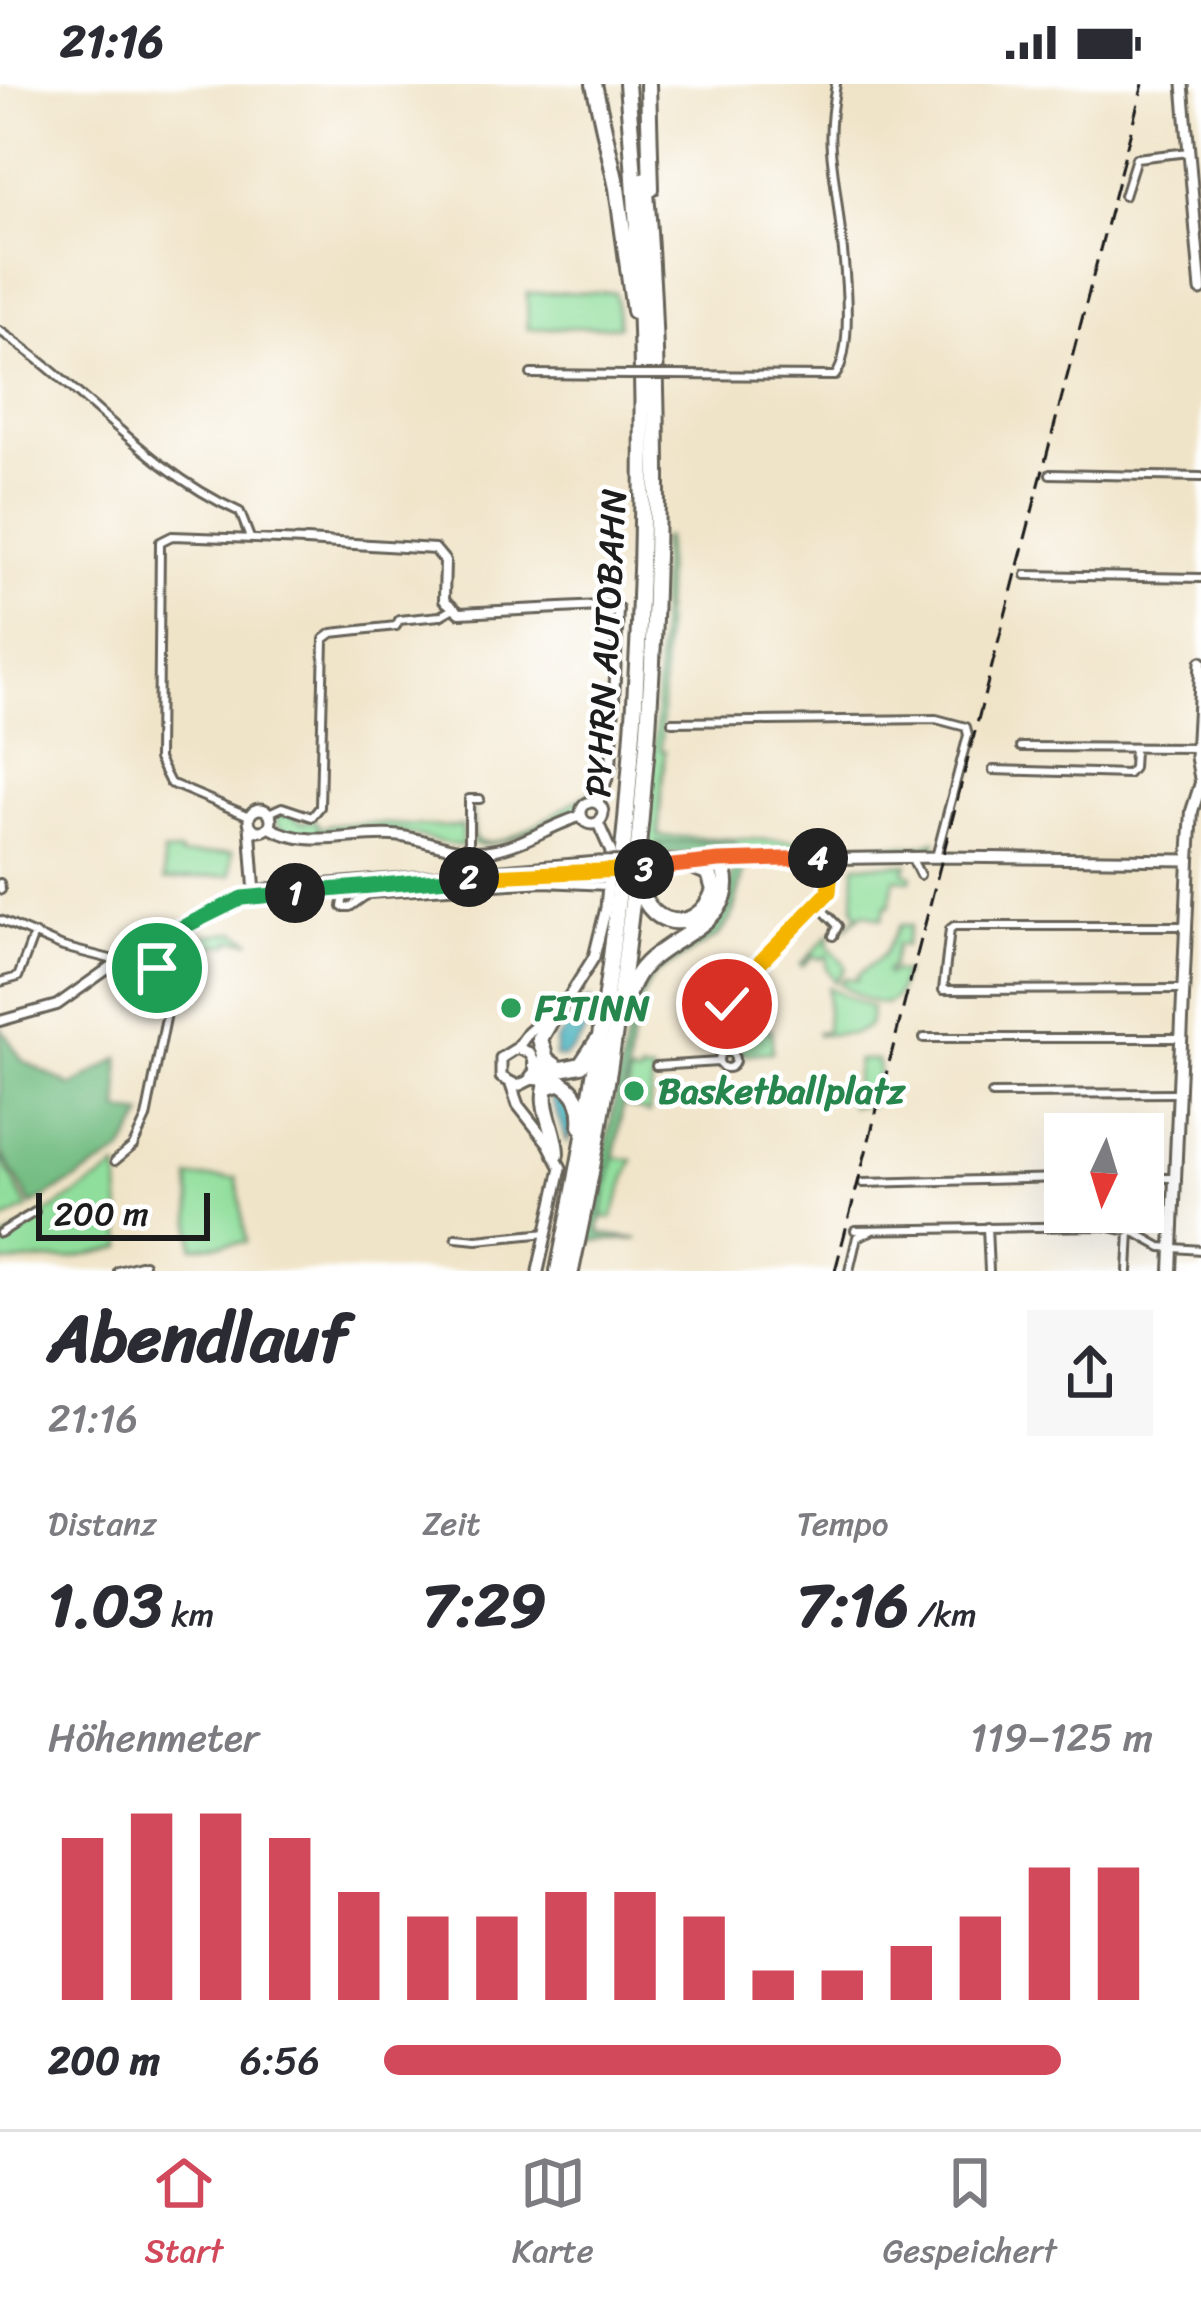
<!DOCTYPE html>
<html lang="de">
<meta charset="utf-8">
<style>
body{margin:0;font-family:Sriracha,sans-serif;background:#f7f7f7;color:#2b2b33;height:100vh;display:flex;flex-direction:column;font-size:45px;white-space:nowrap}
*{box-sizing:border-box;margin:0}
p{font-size:39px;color:#7c7c81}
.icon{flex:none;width:66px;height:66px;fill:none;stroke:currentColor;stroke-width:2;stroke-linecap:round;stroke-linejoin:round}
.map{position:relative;height:1187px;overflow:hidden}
.panel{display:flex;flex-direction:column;background:#fff;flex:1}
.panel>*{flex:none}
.needle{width:78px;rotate:184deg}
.fabs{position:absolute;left:1044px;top:1029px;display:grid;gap:24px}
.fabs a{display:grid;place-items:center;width:120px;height:120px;border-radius:0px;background:#fff;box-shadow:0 12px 48px #0002;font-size:60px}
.scale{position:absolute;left:36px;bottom:30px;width:174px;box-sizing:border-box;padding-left:12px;border:6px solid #1c1c1c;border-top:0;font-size:33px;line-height:42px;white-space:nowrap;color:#1c1c1c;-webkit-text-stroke:9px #fff;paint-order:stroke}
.pin{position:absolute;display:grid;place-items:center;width:102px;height:102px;color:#fff;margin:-51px;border:6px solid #fff;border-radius:50%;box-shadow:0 3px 12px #0007}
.km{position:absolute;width:60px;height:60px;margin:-30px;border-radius:50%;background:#222;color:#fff;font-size:33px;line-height:60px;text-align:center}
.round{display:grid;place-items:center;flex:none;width:126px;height:126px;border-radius:0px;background:#f7f7f7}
.summary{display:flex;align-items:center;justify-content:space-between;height:204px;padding:0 48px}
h1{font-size:66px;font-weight:800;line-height:90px}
.stats{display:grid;grid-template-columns:repeat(3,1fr);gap:18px;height:204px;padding:12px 48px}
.stats div{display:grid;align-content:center}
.stats b{font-size:60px;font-weight:800}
.stats small{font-size:33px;font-weight:400}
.stats p{font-size:33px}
.chart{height:336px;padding:24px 48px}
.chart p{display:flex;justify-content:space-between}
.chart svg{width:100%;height:216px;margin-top:12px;stroke:#d1495b;stroke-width:6}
ul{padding:0 48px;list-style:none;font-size:39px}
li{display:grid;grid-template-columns:192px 144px 1fr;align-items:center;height:90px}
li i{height:30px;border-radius:15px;background:#d1495b}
.status{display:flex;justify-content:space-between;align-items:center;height:84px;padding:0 60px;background:#fff;direction:ltr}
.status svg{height:33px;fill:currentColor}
.tabs{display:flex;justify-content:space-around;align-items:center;height:168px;border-top:3px solid #e1e1e2;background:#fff;font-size:33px;color:#7c7c81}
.tabs a{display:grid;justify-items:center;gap:6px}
.tabs .active{color:#d1495b}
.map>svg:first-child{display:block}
</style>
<div class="status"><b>21:16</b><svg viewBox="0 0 49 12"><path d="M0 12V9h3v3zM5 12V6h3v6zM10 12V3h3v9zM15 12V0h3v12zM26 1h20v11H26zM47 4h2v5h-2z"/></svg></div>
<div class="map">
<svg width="1201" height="1187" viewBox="0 0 1201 1187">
<rect width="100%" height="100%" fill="#fff"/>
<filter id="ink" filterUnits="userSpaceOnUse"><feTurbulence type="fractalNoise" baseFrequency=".00833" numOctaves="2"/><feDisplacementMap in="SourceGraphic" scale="24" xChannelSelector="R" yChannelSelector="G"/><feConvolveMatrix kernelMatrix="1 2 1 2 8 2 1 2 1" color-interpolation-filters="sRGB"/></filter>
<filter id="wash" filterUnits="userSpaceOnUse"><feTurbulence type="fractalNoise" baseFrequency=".004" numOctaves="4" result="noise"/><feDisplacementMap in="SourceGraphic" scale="48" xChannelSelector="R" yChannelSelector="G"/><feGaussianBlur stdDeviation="2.7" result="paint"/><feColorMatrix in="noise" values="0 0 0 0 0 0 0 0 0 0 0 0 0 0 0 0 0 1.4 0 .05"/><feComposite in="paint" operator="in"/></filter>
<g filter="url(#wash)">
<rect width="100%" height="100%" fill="#f0e4c8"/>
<!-- green -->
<path fill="#90de9b" stroke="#567d5c" stroke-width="3" d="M615,208L619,242L528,245L527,209Z
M662,454H666L661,666L665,667L658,752L920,762L936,757L934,768L865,763L741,768L735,759H658L649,763L646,759L656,639Z
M605,611L610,616C608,641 612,679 601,702C590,726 505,763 477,761L473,758L472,720L475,755C500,772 571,718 597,703L596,699L600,698Z
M284,727L302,738L316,737L319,744C366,733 414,745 462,742V762C437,760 414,748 388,747C353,745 309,762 277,741L276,732Z
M180,768L181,772L232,768L231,791L165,796L163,769Z
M908,780L904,787L912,791L911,796L895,795L890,822L886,821L882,835L864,829L845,845L858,831L854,825L855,781Z
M900,841H911L905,862L897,860L892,882L886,888L888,891L893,887L904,889C899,896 902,905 895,914C881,930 853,907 840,900L844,894L857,896L858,891L884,870Z
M237,848L252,857L231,856L230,860L187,867L186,905C175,856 191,851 237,848Z
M830,850L828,862L844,879L845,885L835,898L827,884V872L819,875L814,871L802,883L800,881Z
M828,903L872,924L869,942L853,950L817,951V948L826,947Z
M739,912L743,919V945L772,946V968L743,970L738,963Z
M858,976H877L879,986L870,1021L851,1022Z
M641,988L653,989L649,1029L627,1022L629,991L640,992Z
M0,1072L28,1124L0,1139Z
M614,1073L633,1076L612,1134L602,1133Z
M118,1084L123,1163L69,1175L0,1179V1158Z
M190,1094H237L246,1158L193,1163Z"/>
<!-- forest -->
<path fill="#74bd83" stroke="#486c50" stroke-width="3" d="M714,757L735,759L741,768L658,770V759Z
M737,784L744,788L731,836L718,852L653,892L644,909L634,939L618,1055L599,1145L602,1150L639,1155L589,1157L633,917L653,882L715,841L727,825L733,787Z
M0,942L22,976L72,1002L119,974L120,1027L144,1031L122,1069L32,1121L0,1066Z"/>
<!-- water -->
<path fill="#3dadb9" stroke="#2c646a" stroke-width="3" d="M591,916C588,942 585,959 562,974L555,973L556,957L583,918Z
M560,1004L573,1014L577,1036L569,1040L574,1042L567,1058L549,1009Z"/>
</g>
<g filter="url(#ink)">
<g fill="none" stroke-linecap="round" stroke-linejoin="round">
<!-- minor casing -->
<g stroke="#666258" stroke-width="12">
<path id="minor" d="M1124,112L1136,74L1189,68
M0,247C84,304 146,386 240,428L250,454
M531,290L629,291
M670,291L835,292C862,258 835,113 831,66C829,44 832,22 836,0
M1050,390L1201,393
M1026,491L1201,494
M672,638L936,635L966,643L968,651L936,773
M1021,663L1197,664
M993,686L1128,690L1133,684L1134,666
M269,729L282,723L312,733L320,723L324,555L332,549L396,542L399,536L440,532L452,525
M249,732L170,699L158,675L160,458L172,452L306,457
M469,766V715H480
M911,773L920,791
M0,799L1,806
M360,806L344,811L342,823H350L368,810L544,799L608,802
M817,820L838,842L833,852
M0,836L63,863L118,877
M0,898L18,893L34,850
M1182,905L943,906L950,845L954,842H1187
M924,954H1179
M719 976a8 8 0 1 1 16 0a8 8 0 1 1-16 0Z
M727,968V920L731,907L829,807L832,774
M656,982L718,978
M992,1010L1176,1009
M115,1077L133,1062L146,1034L167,929V908L151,859
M1143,1094H1173
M863,1099L1065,1094
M987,1143L989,1187
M855,1146L1104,1142L1136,1149L1161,1163L1201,1166
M0,1149L35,1128
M456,1154L477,1156L547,1149
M118,1187L144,1180
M849,1187L857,1153L871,1147
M1128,1187L1130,1147"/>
</g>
<!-- tertiary casing -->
<g stroke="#666258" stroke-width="14">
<path id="tertiary" d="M306,457L435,465L445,477L444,516L460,529L600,522L618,525L611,685L598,719
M0,937L57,921L133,867L255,810"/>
</g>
<!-- secondary casing -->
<g stroke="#666258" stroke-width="15">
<path id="secondary" d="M1183,0L1201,206
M1201,700L1196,673L1201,578
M581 729a11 11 0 1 1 22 0a11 11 0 1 1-22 0Z
M249 736a11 11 0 1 1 22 0a11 11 0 1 1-22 0Z
M250,742L255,810
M269,743C310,767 355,747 399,752C432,756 459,772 493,766C523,761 551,741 581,732
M659,777L942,773L1189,776
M659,784L697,782
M344,804L512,790L600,787
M255,810L269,805L599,778
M517,964L530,969L536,981L532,995L518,1002L501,993V974L517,964L528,949L569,913L594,873L606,824L611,768L598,739
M511,1001L518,1021L548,1059L561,1084L538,1187"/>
</g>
<!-- primary casing -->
<g stroke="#666258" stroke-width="16">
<path id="primary" d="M1171,1187L1189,776L1192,727L1201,699"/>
</g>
<!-- motorway casing -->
<g stroke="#666258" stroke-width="20">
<path id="motorway" d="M594,0L617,104L634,227
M648,0L651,105
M639,794C642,843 697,855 714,806L709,789L693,782
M623,922C629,907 634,892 645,881C672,851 748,833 720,777
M536,981L556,986L581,981L597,957
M558,984L546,975L540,955L559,922
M533,993C565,994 584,1009 581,1042
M556,1070C556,1047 540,1024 546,1003L561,998
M558,1187C641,795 661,399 627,0
M571,1187C648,835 675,454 645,95"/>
</g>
<!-- minor -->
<use href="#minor" stroke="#fff" stroke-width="6"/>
<!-- tertiary -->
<use href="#tertiary" stroke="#fff" stroke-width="8"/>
<!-- secondary -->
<use href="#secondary" stroke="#fff" stroke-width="9"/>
<!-- primary -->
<use href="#primary" stroke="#fff" stroke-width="10"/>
<!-- motorway -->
<use href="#motorway" stroke="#fff" stroke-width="14"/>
<!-- rail -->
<path stroke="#1c1c1c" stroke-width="3" stroke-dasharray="18 9" stroke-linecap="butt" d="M835,1187L1143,0"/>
<!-- minor-bridge casing -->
<g stroke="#666258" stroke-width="12" stroke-linecap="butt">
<path id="minor-bridge" d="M629,291H670"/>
</g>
<!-- secondary-bridge casing -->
<g stroke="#666258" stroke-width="15" stroke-linecap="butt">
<path id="secondary-bridge" d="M599,778L659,777
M600,787L659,784"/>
</g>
<!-- minor-bridge -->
<use href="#minor-bridge" stroke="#fff" stroke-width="6"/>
<!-- secondary-bridge -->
<use href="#secondary-bridge" stroke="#fff" stroke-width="9"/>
</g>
</g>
<g fill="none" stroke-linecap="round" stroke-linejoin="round" filter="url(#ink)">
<!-- split-1 casing -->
<g stroke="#fff" stroke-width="24">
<path id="split-1" d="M157,884L156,873L163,853L242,814L295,809"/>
</g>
<!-- split-2 casing -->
<g stroke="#fff" stroke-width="24">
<path id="split-2" d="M295,809L469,793"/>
</g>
<!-- split-3 casing -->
<g stroke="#fff" stroke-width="24">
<path id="split-3" d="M469,793L644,785"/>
</g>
<!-- split-4 casing -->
<g stroke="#fff" stroke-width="24">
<path id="split-4" d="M644,785L719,777L818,774"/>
</g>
<!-- split-5 casing -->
<g stroke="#fff" stroke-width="24">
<path id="split-5" d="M727,920L731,908L829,808L832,774H818"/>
</g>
<!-- split-1 -->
<use href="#split-1" stroke="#22a559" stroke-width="15"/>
<!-- split-2 -->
<use href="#split-2" stroke="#22a559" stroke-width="15"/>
<!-- split-3 -->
<use href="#split-3" stroke="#f5b400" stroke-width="15"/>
<!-- split-4 -->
<use href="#split-4" stroke="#f0652b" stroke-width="15"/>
<!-- split-5 -->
<use href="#split-5" stroke="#f5b400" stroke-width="15"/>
</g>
<!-- markers -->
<g fill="#2e9e5b" stroke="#fff" stroke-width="4.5">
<circle cx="511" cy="924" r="12"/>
<circle cx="634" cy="1007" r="12"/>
</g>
<g text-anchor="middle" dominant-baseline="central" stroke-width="9" stroke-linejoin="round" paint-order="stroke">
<!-- street labels -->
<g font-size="36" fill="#1c1c1c" stroke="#fff">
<text transform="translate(606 559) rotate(-87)">PYHRN AUTOBAHN</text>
</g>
<!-- leisure labels -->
<g font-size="36" font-weight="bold" fill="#27864d" stroke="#fff" text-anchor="start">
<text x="535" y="924">FITINN</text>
<text x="658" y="1007">Basketballplatz</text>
</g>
</g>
</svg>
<div class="fabs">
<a><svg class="needle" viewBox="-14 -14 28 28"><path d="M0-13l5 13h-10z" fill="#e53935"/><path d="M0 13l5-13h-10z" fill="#7c7c81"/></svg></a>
</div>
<div class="scale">200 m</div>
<div class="pin" style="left:157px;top:884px;background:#1e9e55"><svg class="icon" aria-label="arrive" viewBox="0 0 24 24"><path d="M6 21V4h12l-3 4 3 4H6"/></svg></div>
<div class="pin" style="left:727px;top:920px;background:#d93025"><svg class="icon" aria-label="check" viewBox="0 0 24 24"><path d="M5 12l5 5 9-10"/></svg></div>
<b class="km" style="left:295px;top:809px">1</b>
<b class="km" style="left:469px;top:793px">2</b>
<b class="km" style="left:644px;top:785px">3</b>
<b class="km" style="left:818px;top:774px">4</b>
</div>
<section class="panel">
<div class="summary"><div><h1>Abendlauf</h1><p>21:16</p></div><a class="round"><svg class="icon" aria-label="share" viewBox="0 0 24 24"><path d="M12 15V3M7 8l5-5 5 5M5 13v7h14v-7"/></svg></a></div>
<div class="stats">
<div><p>Distanz</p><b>1.03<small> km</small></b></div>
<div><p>Zeit</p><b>7:29</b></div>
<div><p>Tempo</p><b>7:16<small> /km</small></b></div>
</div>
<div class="chart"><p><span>Höhenmeter</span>119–125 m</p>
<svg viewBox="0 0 160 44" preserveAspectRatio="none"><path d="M5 44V11M15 44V6M25 44V6M35 44V11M45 44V22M55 44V27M65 44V27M75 44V22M85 44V22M95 44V27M105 44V38M115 44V38M125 44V33M135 44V27M145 44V17M155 44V17"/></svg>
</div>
<ul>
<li><b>200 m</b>6:56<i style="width:88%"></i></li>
</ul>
</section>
<nav class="tabs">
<a class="active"><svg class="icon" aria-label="home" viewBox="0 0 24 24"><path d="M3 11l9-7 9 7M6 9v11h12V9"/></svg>Start</a>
<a><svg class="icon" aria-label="map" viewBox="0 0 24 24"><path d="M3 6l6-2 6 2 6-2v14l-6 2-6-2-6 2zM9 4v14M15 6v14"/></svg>Karte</a>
<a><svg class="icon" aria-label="saved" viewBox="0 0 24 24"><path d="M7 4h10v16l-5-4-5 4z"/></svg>Gespeichert</a>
</nav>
